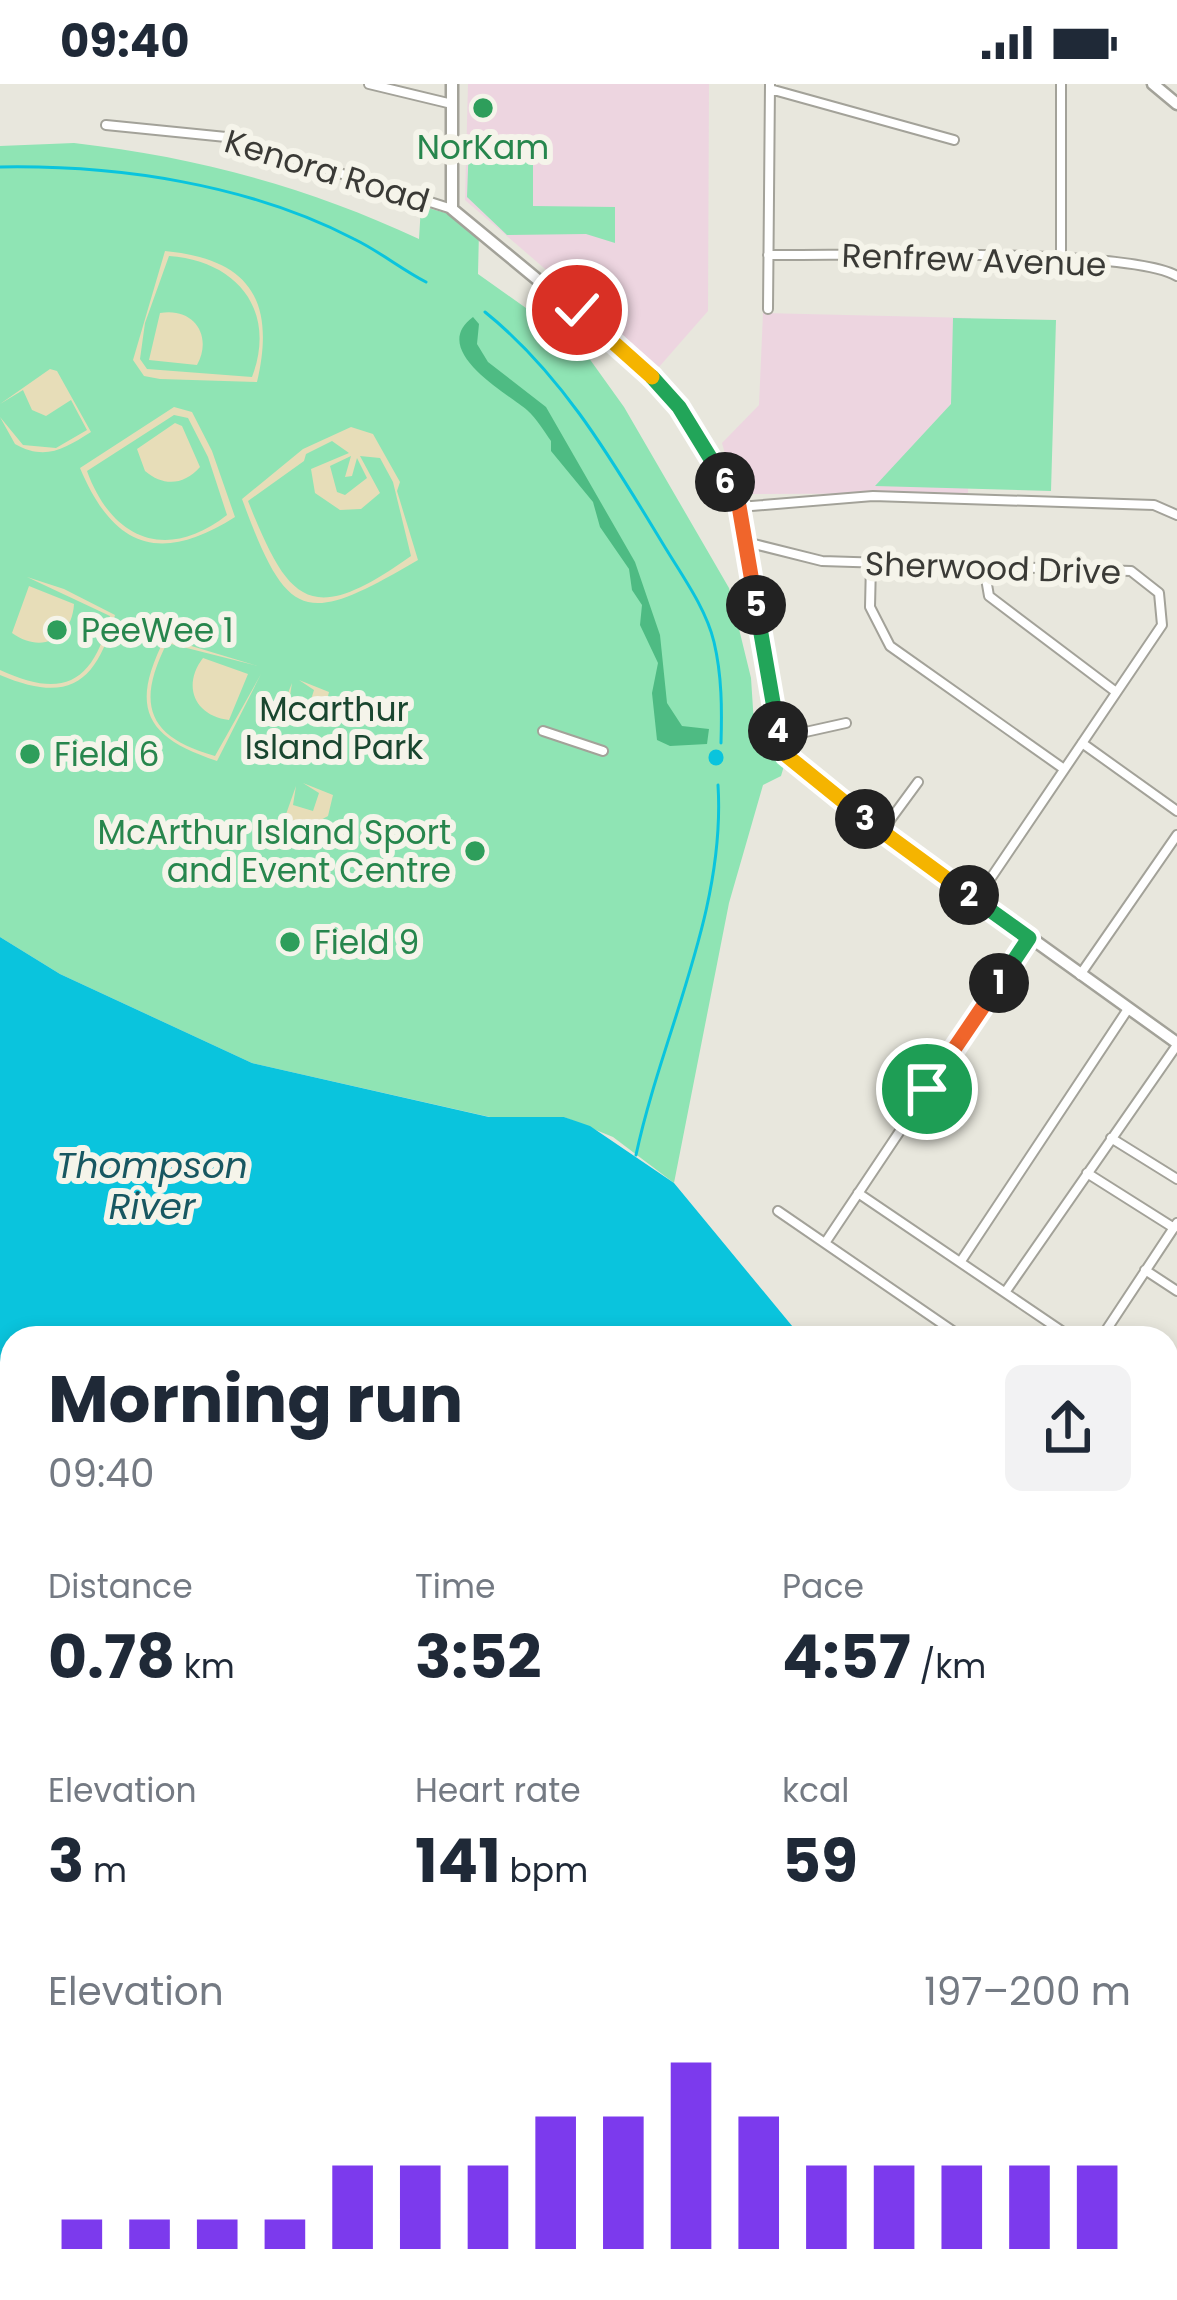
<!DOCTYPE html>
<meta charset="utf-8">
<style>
body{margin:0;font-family:Poppins,sans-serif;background:#f2f2f3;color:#1f2937;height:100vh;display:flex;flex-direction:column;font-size:45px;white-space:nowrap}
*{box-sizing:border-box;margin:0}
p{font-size:39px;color:#747a83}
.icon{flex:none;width:66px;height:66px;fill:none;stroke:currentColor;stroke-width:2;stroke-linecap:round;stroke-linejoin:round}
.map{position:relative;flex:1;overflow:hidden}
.details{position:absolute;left:0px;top:1242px;width:1179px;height:975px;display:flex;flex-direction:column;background:#fff;border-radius:36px 36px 0 0;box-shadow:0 6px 18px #0003}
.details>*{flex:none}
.pin{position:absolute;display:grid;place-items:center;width:102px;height:102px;color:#fff;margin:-51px;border:6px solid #fff;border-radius:50%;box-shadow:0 3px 12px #0007}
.km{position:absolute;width:60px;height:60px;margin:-30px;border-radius:50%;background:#222;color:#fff;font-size:33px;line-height:60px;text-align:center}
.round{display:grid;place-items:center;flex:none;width:126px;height:126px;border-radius:18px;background:#f2f2f3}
.head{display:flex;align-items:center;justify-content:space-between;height:204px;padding:0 48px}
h1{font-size:66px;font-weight:700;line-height:90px}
.figures{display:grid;grid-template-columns:repeat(3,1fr);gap:18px;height:204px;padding:12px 48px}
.figures div{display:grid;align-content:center}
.figures b{font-size:60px;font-weight:700}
.figures small{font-size:33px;font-weight:400}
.figures p{font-size:33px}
.chart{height:336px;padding:24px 48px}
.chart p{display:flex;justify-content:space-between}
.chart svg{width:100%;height:216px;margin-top:12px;stroke:#7c3aed;stroke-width:6}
.status{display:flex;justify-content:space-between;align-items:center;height:84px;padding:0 60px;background:#fff;direction:ltr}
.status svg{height:33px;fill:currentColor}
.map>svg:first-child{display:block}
</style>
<div class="status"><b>09:40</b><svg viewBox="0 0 49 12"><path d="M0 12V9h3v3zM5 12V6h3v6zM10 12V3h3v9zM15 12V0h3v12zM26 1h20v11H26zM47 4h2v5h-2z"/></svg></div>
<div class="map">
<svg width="1177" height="2216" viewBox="0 0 1177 2216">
<rect width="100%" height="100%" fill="#e8e7dd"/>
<!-- education -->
<path fill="#edd5e0" d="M468,0H709L708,227L659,283L465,116Z
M763,229L971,234L968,409L744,410L732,395L722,359L759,321Z"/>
<!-- green -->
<path fill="#8fe4b4" d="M512,57L533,63V122L615,123V159L586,150L507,151L467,113L469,58Z
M74,59C196,73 308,103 419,155L421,122L460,133L479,147L478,190L581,263L624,323L729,504L751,594L754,640H765L790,662L781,692L763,701L729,819L674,1099L613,1053L564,1033H490L252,979L60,890L0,853V62Z
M953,234L1056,236L1051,407L875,402L951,320Z
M1177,1339V1480L1167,1473V1354Z"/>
<!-- forest -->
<path fill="#4ebb83" d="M473,233L479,240L477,260L488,278L546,323L635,478L660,551L667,619L682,642L709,645L707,660L670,662L657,656L652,609L658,579L640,541L642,521L632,506L629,485L600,443L593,418L551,367V357C544,347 537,335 527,326C507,309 428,266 473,233Z
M0,1327L12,1332V1476L0,1464Z"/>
<!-- sand -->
<path fill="#e7ddb8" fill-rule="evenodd" d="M165,167C250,175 276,217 257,298L160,295L144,292L133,276ZM169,172C238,177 277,227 252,293L147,285L140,275L145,239Z
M160,229C194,223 213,252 197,281L149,276Z
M50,285L57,287L91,348C64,365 45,377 15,360L0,333L23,361L56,364L87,346L71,316L46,332L32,326L23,306L0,320Z
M174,323L192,328L212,367L235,433C161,480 114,465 80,384ZM174,331L188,334L208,373L227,431C167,478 112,456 87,387Z
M175,339L182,342L200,383C184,401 164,403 145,387L137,365Z
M351,343L373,350L400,398L397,407L418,476C305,542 288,540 242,415L303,365ZM332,357L349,369L311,385L315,409L340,426L361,425L380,409L360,372L380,374L393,398L411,472C310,544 289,520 248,417L304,377L306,370ZM351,372L345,393L352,392L357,374L367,394L345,411L337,408L330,382Z
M27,493L64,505L115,531C96,600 69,620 0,591V586C63,615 93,600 110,532Z
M29,502L74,520C72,555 41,570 12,549Z
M165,554L258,582L167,559C136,620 147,653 215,672L261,590L217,677C144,653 130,623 165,554Z
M203,574L248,590L229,636C194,632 182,601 203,574Z
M299,596L329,608L324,629C309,643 294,642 280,629L292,599L289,618L309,622L314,606Z
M303,699L333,711L328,732L308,743L285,733L296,702L293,721L313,727L319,709Z"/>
<!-- water -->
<path fill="#0ac4dd" d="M0,853L60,890L252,979L489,1033H564L590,1042L674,1099L802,1254H12V1365L0,1359Z
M1167,1651L1177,1659V2216H400L363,2205H1167Z
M0,1736L12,1739V2112L0,2109Z"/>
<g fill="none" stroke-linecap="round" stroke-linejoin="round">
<!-- stream -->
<path stroke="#0ac4dd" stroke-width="3" d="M0,83C118,81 248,100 354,155C379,167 401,185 426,198
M485,228C562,290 612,376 663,460C681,490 706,524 714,558C722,592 722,625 721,659
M636,1071C662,949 726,828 718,701"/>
<!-- river -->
<path stroke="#0ac4dd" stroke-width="15" d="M716,673V674"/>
<!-- street casing -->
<g stroke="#a3a299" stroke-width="12">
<path id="street" d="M369,0L452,20
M1061,0V176
M770,5L954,56
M106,41L226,53L452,125
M768,171C842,172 1128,163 1177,192
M768,225L770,0
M739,423L873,412L1154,421L1177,431
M746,458L822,477L1131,487L1159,509L1162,541L976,816
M871,479L870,523L890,562L1064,685
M984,483L989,512L1116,608
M543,647L603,667
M783,653L846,639
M1082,659L1177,727
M882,747L918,698
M1080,891L1177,751
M1111,1054L1177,1095
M1087,1089L1174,1144
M858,1109L1072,1254
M778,1127L963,1254
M825,1159L1029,854
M961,1177L1128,925
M1145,1186L1177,1207
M1006,1207L1177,961
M1101,1254L1177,1139
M1167,1343L1177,1329
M1167,1552L1177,1559"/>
</g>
<!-- secondary casing -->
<g stroke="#a3a299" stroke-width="15">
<path id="secondary" d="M452,0V125L647,286L713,375L739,423L786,671L853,726L1177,959
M1153,0L1177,20
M0,2133L12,2136
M89,2205L96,2216"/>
</g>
<!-- street -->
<use href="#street" stroke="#fff" stroke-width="8"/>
<!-- secondary -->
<use href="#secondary" stroke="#fff" stroke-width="10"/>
<!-- rail casing -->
<g stroke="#86867f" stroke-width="8">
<path id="rail" d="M0,2175L12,2178
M142,2205L186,2216"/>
</g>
<!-- rail -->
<use href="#rail" stroke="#f5f4ea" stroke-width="3" stroke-dasharray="9" stroke-linecap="butt"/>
</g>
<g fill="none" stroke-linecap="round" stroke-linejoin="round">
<!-- split-1 casing -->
<g stroke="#fff" stroke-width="24">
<path id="split-1" d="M927,1005L999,899"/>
</g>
<!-- split-2 casing -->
<g stroke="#fff" stroke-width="24">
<path id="split-2" d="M969,811L1029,854L999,899"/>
</g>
<!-- split-3 casing -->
<g stroke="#fff" stroke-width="24">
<path id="split-3" d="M865,735L969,811"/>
</g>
<!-- split-4 casing -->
<g stroke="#fff" stroke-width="24">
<path id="split-4" d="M778,647L786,671L865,735"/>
</g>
<!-- split-5 casing -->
<g stroke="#fff" stroke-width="24">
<path id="split-5" d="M756,521L778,647"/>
</g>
<!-- split-6 casing -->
<g stroke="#fff" stroke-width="24">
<path id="split-6" d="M725,398L739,422L756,521"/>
</g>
<!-- split-7 casing -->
<g stroke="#fff" stroke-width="24">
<path id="split-7" d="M652,293L679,323L725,398"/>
</g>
<!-- split-8 casing -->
<g stroke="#fff" stroke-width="24">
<path id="split-8" d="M577,226L652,293"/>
</g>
<!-- split-1 -->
<use href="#split-1" stroke="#f0652b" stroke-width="15"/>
<!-- split-2 -->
<use href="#split-2" stroke="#22a559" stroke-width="15"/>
<!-- split-3 -->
<use href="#split-3" stroke="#f5b400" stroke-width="15"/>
<!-- split-4 -->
<use href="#split-4" stroke="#f5b400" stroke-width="15"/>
<!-- split-5 -->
<use href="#split-5" stroke="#22a559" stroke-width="15"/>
<!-- split-6 -->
<use href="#split-6" stroke="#f0652b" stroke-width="15"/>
<!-- split-7 -->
<use href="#split-7" stroke="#22a559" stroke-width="15"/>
<!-- split-8 -->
<use href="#split-8" stroke="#f5b400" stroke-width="15"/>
</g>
<!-- markers -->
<g fill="#2e9e5b" stroke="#f5f4ea" stroke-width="4.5">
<circle cx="483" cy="24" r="12"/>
<circle cx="57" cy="546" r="12"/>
<circle cx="30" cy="670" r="12"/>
<circle cx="475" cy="767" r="12"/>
<circle cx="290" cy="858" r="12"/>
</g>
<g text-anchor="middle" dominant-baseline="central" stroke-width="12" stroke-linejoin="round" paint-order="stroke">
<!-- leisure labels -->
<g font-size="33" fill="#27864d" stroke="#f5f4ea" text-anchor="start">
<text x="483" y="63" text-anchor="middle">NorKam</text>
<text x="81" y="546">PeeWee 1</text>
<text x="54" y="670">Field 6</text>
<text x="451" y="748" text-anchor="end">McArthur Island Sport<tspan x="451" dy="38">and Event Centre</tspan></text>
<text x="314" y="858">Field 9</text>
</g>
<!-- street labels -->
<g font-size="33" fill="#3a3a36" stroke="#f5f4ea">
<text transform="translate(327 87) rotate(17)">Kenora Road</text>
<text transform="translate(974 176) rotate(2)">Renfrew Avenue</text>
<text transform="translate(993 484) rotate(2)">Sherwood Drive</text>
</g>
<!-- park labels -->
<g font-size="33" fill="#19462f" stroke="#f5f4ea">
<text x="334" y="625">Mcarthur<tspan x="334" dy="38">Island Park</tspan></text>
</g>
<!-- water labels -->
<g font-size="36" font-style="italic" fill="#185761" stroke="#f5f4ea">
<text x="152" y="1081">Thompson<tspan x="152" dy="41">River</tspan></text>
</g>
</g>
</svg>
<div class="pin" style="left:927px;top:1005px;background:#1e9e55"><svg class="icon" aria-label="arrive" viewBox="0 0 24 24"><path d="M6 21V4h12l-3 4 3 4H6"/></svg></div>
<div class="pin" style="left:577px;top:226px;background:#d93025"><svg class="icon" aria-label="check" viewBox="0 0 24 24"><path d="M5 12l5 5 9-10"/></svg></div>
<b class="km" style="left:999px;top:899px">1</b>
<b class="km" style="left:969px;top:811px">2</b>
<b class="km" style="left:865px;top:735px">3</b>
<b class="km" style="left:778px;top:647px">4</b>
<b class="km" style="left:756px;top:521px">5</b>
<b class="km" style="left:725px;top:398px">6</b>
<section class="details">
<div class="head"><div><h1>Morning run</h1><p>09:40</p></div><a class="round"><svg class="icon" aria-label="share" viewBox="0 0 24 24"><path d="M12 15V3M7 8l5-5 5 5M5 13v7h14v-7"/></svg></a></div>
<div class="figures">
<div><p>Distance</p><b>0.78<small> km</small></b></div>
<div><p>Time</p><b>3:52</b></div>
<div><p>Pace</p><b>4:57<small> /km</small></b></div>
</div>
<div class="figures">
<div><p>Elevation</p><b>3<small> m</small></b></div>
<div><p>Heart rate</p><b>141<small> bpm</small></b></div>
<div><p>kcal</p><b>59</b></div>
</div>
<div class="chart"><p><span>Elevation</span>197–200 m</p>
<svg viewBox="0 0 160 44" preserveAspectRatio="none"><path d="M5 44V38M15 44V38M25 44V38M35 44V38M45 44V27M55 44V27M65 44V27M75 44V17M85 44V17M95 44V6M105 44V17M115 44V27M125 44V27M135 44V27M145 44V27M155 44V27"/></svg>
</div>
</section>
</div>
